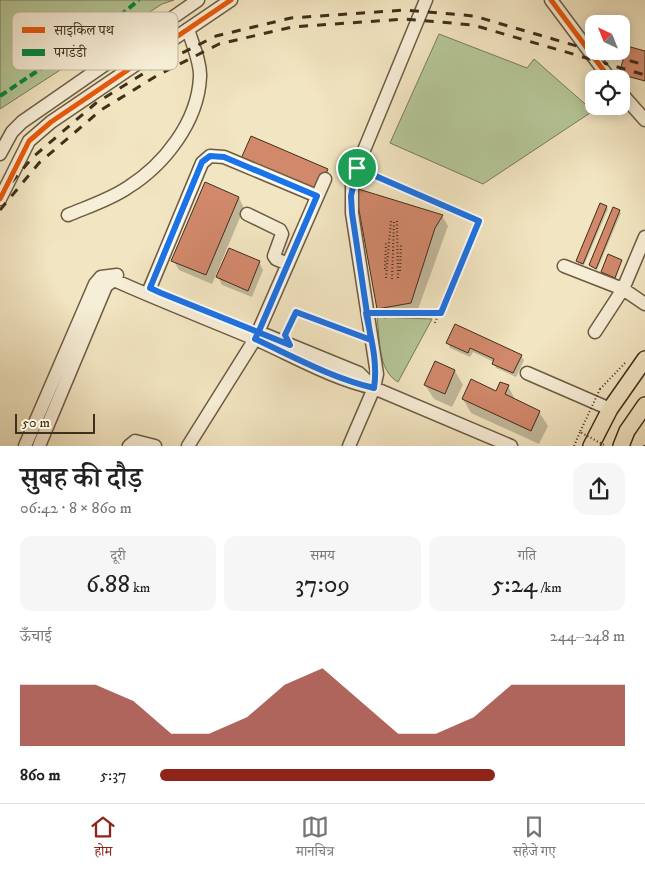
<!DOCTYPE html>
<html lang="hi">
<meta charset="utf-8">
<style>
body{margin:0;font-family:"IM FELL DW Pica","Noto Serif Devanagari",serif;background:#f6f6f6;color:#222;height:100vh;display:flex;flex-direction:column;font-size:19px;white-space:nowrap}
*{box-sizing:border-box;margin:0}
p{font-size:16px;color:#767676}
.icon{flex:none;width:28px;height:28px;fill:none;stroke:currentColor;stroke-width:2;stroke-linecap:round;stroke-linejoin:round}
.map{position:relative;height:446px;overflow:hidden}
.drawer{display:flex;flex-direction:column;background:#fff;flex:1}
.drawer>*{flex:none}
.needle{width:32px;rotate:317deg}
.controls{position:absolute;left:585px;top:15px;display:grid;gap:10px}
.controls a{display:grid;place-items:center;width:45px;height:45px;border-radius:10px;background:#fff;box-shadow:0 2px 12px #0003;font-size:25px}
.scale{position:absolute;left:15px;bottom:12px;width:80px;box-sizing:border-box;padding-left:5px;border:2px solid #3f2f1b;border-top:0;font-size:14px;line-height:18px;white-space:nowrap;color:#3f2f1b;-webkit-text-stroke:4px #f7eed7;paint-order:stroke}
.pin{position:absolute;display:grid;place-items:center;width:42px;height:42px;color:#fff;margin:-21px;border:2px solid #fff;border-radius:50%;box-shadow:0 1px 5px #0007}
.round{display:grid;place-items:center;flex:none;width:52px;height:52px;border-radius:15px;background:#f6f6f6}
.overview{display:flex;align-items:center;justify-content:space-between;height:85px;padding:0 20px}
h1{font-size:28px;font-weight:600;line-height:38px}
.stats{display:grid;grid-template-columns:repeat(3,1fr);gap:8px;height:85px;padding:5px 20px}
.stats div{display:grid;align-content:center;border-radius:12px;background:#f6f6f6;text-align:center}
.stats b{font-size:25px;font-weight:600}
.stats small{font-size:14px;font-weight:400}
.stats p{font-size:14px}
.chart{height:140px;padding:10px 20px}
.chart p{display:flex;justify-content:space-between}
.chart svg{width:100%;height:90px;margin-top:5px;fill:#8f2418;opacity:.7}
ul{padding:0 20px;list-style:none;font-size:16px}
li{display:grid;grid-template-columns:80px 60px 1fr;align-items:center;height:38px}
li i{height:12px;border-radius:6px;background:#8f2418}
.dock{display:flex;justify-content:space-around;align-items:center;height:70px;border-top:1px solid #e0e0e0;background:#fff;font-size:14px;color:#767676}
.dock a{display:grid;justify-items:center;gap:2px}
.dock .current{color:#8f2418}
.map>svg:first-child{display:block}
</style>
<div class="map">
<svg width="645" height="446" viewBox="0 0 645 446">
<rect width="100%" height="100%" fill="#f2e5c1"/>
<filter id="stains"><feTurbulence type="fractalNoise" baseFrequency=".004" numOctaves="4"/><feColorMatrix values="0 0 0 0 .2 0 0 0 0 .09 0 0 0 0 .02 0 0 0 .5 -.17"/></filter>
<radialGradient id="worn" r=".72"><stop offset=".6" stop-color="#630" stop-opacity="0"/><stop offset="1" stop-color="#630" stop-opacity=".3"/></radialGradient>
<!-- green -->
<path fill="#b5c697" stroke="#7a7a59" d="M0,0H174L162,4L0,109Z
M439,34L527,68L534,59L593,111L483,184L390,143Z
M377,317L432,319L398,382C377,370 380,337 377,317Z"/>
<!-- shadow -->
<path fill="#0003" d="M327,170L332,180L323,202L247,171Z
M357,189L442,216L448,226L417,312L384,319L379,309Z
M239,198L244,208L212,284L179,270L173,260Z
M606,207L608,209L584,265L578,263L577,261Z
M613,209L621,213L597,270L590,265Z
M561,259L605,277L602,272L621,261L615,281L620,296L558,271Z
M259,262L263,270L252,297L222,285L218,277Z
M448,343L521,356L524,360L516,377L496,368L494,362L473,352L470,357L450,348Z
M455,371L463,385L452,407L434,399L425,385Z
M508,386L516,401L539,412L548,426L539,444L471,413L463,399L497,392Z"/>
<!-- building -->
<path fill="#d1886b" stroke="#3f2f1b" d="M627,46L645,51V81L619,74Z
M251,136L328,169L317,193L240,161Z
M205,182L239,197L206,275L171,261Z
M355,188L443,215L435,228L411,303L377,309Z
M600,203L607,206L583,264L576,261Z
M613,207L620,210L596,269L589,265Z
M229,248L260,261L248,291L216,277Z
M608,254L622,260L615,278L601,272Z
M455,324L522,355L513,373L492,364L494,359L470,348L468,353L446,343Z
M435,361L455,370L445,394L424,385Z
M471,379L496,391L500,382L509,385L505,394L540,411L531,431L462,399Z"/>
<g fill="none" stroke-linecap="round" stroke-linejoin="round">
<!-- minor casing -->
<g stroke="#6c5c44" stroke-width="15">
<path id="minor" d="M551,0L610,79
M621,93L645,120
M0,154L12,132L22,122L198,0
M0,199L29,141L51,122L231,0
M247,214L280,230L282,234L274,256L276,259L288,264
M68,215C87,207 109,200 127,188C164,165 198,122 200,77C201,63 192,43 188,29
M564,266L623,289L645,304
M150,288L202,163L210,156L224,157L317,196
M595,332L623,289L645,237
M266,335L359,373L374,388
M527,373L610,409
M25,446L95,284L101,277L117,275
M39,446L106,286L114,280C163,302 213,321 262,342C299,359 334,379 374,388L511,446
M129,446L135,441L155,446
M188,446L255,339L325,179
M349,446L374,388L377,374L352,213V184L362,155L426,0"/>
</g>
<!-- major casing -->
<g stroke="#3f2f1b" stroke-width="18">
<path id="major" d="M591,446L610,409L645,359
M621,446L627,431L645,405"/>
</g>
<!-- path -->
<path stroke="#3f2f1b" stroke-width="2" stroke-dasharray="1 2.5" stroke-linecap="butt" d="M368,173L479,221L434,325
M397,221L398,279
M385,269L386,242
M400,271L401,244
M386,278L391,220
M392,279L394,221
M378,313H441
M286,331L296,312H300L360,336
M600,389L626,362
M574,446L580,432
M644,446L645,443"/>
<!-- minor -->
<use href="#minor" stroke="#f7eed7" stroke-width="12"/>
<!-- major -->
<use href="#major" stroke="#f2e5c1" stroke-width="15"/>
<!-- rail -->
<path stroke="#3f2f1b" stroke-width="3" stroke-dasharray="9 9" stroke-linecap="butt" d="M595,51L645,65
M0,196L33,157L96,103L154,67L216,36L291,18L405,10L474,16L594,51
M0,210L39,163L101,110L158,75L219,44L292,27L405,19L473,25L645,75"/>
<!-- path-bridge -->
<path stroke="#3f2f1b" stroke-width="2" stroke-dasharray="1 2.5" stroke-linecap="butt" d="M600,389L580,432L606,446"/>
<!-- quiet -->
<path stroke="#00873e" stroke-width="4" stroke-dasharray="8 4" stroke-linecap="butt" d="M0,96L118,17L139,0"/>
<!-- cycleway casing -->
<g stroke="#f7eed7" stroke-width="8">
<path id="cycleway" d="M551,0L610,79
M0,199L29,141L51,122L231,0"/>
</g>
<!-- cycleway -->
<use href="#cycleway" stroke="#e8590c" stroke-width="5"/>
</g>
<g fill="none" stroke-linecap="round" stroke-linejoin="round">
<!-- route casing -->
<g stroke="#fff" stroke-width="10">
<path id="route" d="M357,168L351,196L352,213L371,340L296,312L285,335L290,345L161,293L150,288L202,162L210,156L224,157L317,196L259,331L255,339C294,357 332,378 374,388C378,363 371,338 366,313H441L479,221L357,168"/>
</g>
<!-- route -->
<use href="#route" stroke="#1a73e8" stroke-width="6"/>
</g>
<!-- legend -->
<rect x="12" y="12" width="166" height="58" rx="8" fill="#f7eed7" stroke="#c0b59f" stroke-width="1"/>
<rect x="22" y="27" width="23" height="6" fill="#e8590c"/>
<rect x="22" y="49" width="23" height="7" fill="#00873e"/>
<g font-size="14" fill="#3f2f1b">
<text x="54" y="35">साइकिल पथ</text>
<text x="54" y="57">पगडंडी</text>
</g>
<rect width="100%" height="100%" filter="url(#stains)"/>
<rect width="100%" height="100%" fill="url(#worn)"/>
</svg>
<div class="controls">
<a><svg class="needle" viewBox="-14 -14 28 28"><path d="M0-13l5 13h-10z" fill="#e53935"/><path d="M0 13l5-13h-10z" fill="#767676"/></svg></a>
<a><svg class="icon" aria-label="locate" viewBox="0 0 24 24"><circle cx="12" cy="12" r="6"/><path d="M12 2v4M12 18v4M2 12h4M18 12h4"/></svg></a>
</div>
<div class="scale">50 m</div>
<div class="pin" style="left:357px;top:168px;background:#1e9e55"><svg class="icon" aria-label="arrive" viewBox="0 0 24 24"><path d="M6 21V4h12l-3 4 3 4H6"/></svg></div>
</div>
<section class="drawer">
<div class="overview"><div><h1>सुबह की दौड़</h1><p>06:42 · 8 × 860 m</p></div><a class="round"><svg class="icon" aria-label="share" viewBox="0 0 24 24"><path d="M12 15V3M7 8l5-5 5 5M5 13v7h14v-7"/></svg></a></div>
<div class="stats">
<div><p>दूरी</p><b>6.88<small> km</small></b></div>
<div><p>समय</p><b>37:09</b></div>
<div><p>गति</p><b>5:24<small> /km</small></b></div>
</div>
<div class="chart"><p><span>ऊँचाई</span>244–248 m</p>
<svg viewBox="0 0 160 44" preserveAspectRatio="none"><path d="M0 44V14L10 14L20 14L30 22L40 38L50 38L60 30L70 14L80 6L90 22L100 38L110 38L120 30L130 14L140 14L150 14L160 14V44z"/></svg>
</div>
<ul>
<li><b>860 m</b>5:37<i style="width:72%"></i></li>
</ul>
</section>
<nav class="dock">
<a class="current"><svg class="icon" aria-label="home" viewBox="0 0 24 24"><path d="M3 11l9-7 9 7M6 9v11h12V9"/></svg>होम</a>
<a><svg class="icon" aria-label="map" viewBox="0 0 24 24"><path d="M3 6l6-2 6 2 6-2v14l-6 2-6-2-6 2zM9 4v14M15 6v14"/></svg>मानचित्र</a>
<a><svg class="icon" aria-label="saved" viewBox="0 0 24 24"><path d="M7 4h10v16l-5-4-5 4z"/></svg>सहेजे गए</a>
</nav>
